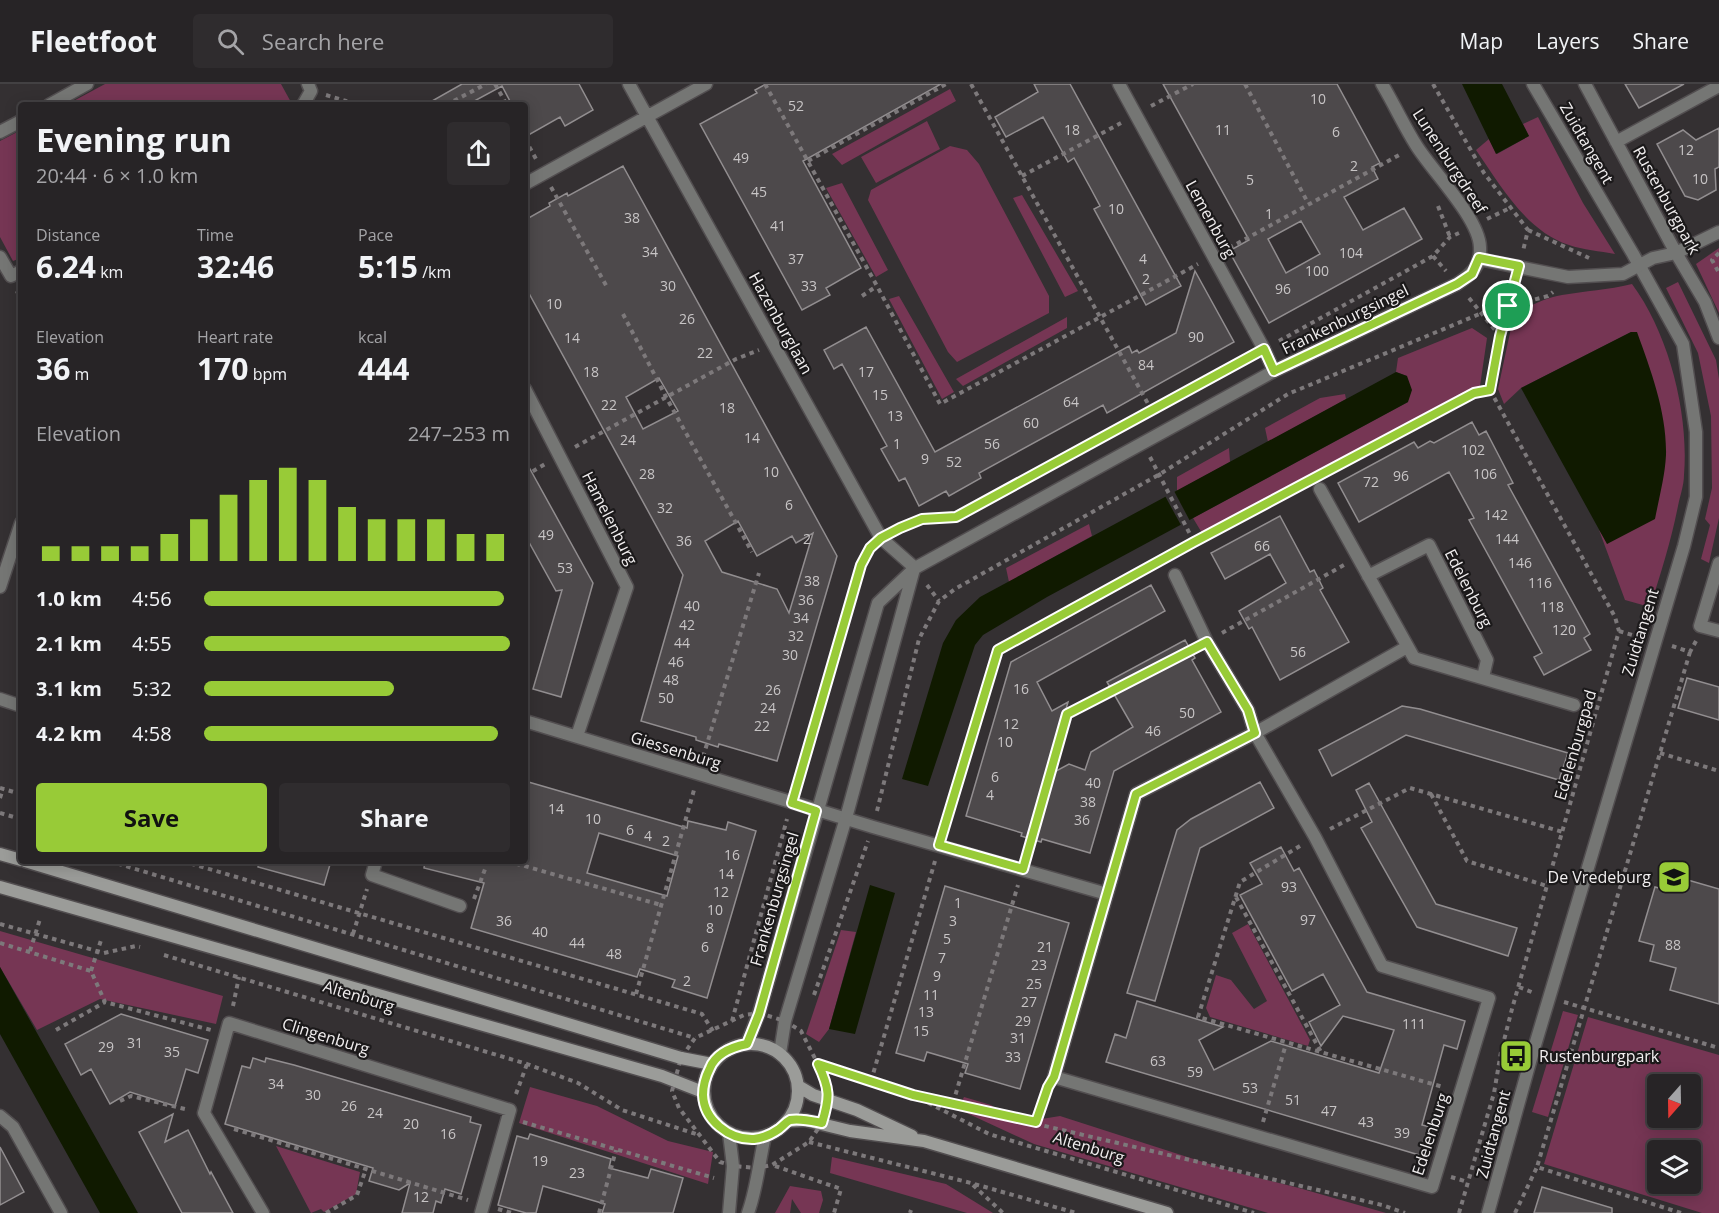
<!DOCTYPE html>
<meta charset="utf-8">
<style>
body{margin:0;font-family:"Open Sans",sans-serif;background:#2f2c2e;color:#f1f3f6;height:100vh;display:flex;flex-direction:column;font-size:22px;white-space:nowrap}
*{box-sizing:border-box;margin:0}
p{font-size:20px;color:#a4a4a7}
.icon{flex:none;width:33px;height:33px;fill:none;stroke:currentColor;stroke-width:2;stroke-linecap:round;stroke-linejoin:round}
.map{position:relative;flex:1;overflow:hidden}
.sheet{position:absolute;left:18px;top:18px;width:510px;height:762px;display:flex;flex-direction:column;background:#272426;border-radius:6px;box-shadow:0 3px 15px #0003,0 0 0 2px #434143}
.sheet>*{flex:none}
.needle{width:39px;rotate:200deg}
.tools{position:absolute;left:1647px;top:990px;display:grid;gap:12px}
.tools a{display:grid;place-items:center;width:54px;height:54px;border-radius:6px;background:#272426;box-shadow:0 3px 15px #0003,0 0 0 2px #434143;font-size:30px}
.pin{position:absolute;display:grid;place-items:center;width:51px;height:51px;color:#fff;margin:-26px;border:3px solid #fff;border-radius:50%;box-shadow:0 2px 6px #0007}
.round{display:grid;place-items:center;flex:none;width:63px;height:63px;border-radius:6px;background:#2f2c2e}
.head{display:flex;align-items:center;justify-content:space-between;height:102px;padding:0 18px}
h1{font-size:33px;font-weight:700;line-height:45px}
.stats{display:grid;grid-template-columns:repeat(3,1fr);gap:9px;height:102px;padding:6px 18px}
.stats div{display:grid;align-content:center}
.stats b{font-size:30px;font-weight:700}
.stats small{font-size:16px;font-weight:400}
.stats p{font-size:16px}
.chart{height:168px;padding:12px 18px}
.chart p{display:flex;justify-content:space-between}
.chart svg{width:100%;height:108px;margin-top:6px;stroke:#98cb37;stroke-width:6}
.cta{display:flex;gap:12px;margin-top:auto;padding:12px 18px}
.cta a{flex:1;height:69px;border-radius:6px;background:#98cb37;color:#111;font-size:24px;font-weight:700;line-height:69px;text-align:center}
.cta a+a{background:#2f2c2e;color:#f1f3f6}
ul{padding:0 18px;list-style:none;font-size:20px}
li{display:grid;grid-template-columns:96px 72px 1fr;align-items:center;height:45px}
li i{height:15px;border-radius:8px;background:#98cb37}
header{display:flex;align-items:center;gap:36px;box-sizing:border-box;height:84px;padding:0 30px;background:#272426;border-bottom:2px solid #434143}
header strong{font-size:28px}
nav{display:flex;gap:33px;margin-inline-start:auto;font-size:21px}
.search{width:420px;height:54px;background:#2f2c2e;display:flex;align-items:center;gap:15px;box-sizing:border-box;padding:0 21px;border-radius:6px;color:#a4a4a7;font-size:22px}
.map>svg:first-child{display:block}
</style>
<header>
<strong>Fleetfoot</strong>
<div class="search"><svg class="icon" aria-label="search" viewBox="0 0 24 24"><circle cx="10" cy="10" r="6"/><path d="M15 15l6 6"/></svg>Search here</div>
<nav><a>Map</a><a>Layers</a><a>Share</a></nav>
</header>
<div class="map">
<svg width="1719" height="1129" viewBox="0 0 1719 1129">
<rect width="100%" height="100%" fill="#343032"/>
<!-- green -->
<path fill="#763654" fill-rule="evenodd" d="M105,0H281L292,20L66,21Z
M950,5L956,17L842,81L832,70Z
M1538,33L1583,119L1615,170C1600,167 1583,166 1569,161C1526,147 1501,102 1476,66L1489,55L1497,70L1529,52L1523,40Z
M927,37L940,65L876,99L861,73Z
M21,46V174L13,177L0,153V57Z
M950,62L967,66L979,80L1049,212V229L957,278L948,268L868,116L871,106Z
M842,99L888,186L876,193L826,104Z
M1022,111L1078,207L1065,213L1013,114Z
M1719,164V229L1696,180Z
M1678,198L1716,276L1719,295V434L1709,479L1701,475L1710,441L1705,435L1712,404L1711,332L1698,269L1666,204Z
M1632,200C1669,250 1689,329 1684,391C1684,401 1680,412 1678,422C1671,457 1661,489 1650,523L1625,516L1599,446L1608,460L1637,248H1631L1521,304L1504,320L1498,305L1514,230C1529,222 1545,214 1562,211C1585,207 1608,206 1632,200Z
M899,212L954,308L942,315L889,215Z
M1067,233V244L963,302L956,295Z
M1472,244L1487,254L1480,302L1389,348L1202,449L1193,434L1408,318L1407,292L1396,288L1398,274Z
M1345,310L1346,315L1268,358L1265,344L1320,314Z
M1229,364L1230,378L1177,407V393Z
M1089,440L1092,452L1009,498L1006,484Z
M1248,840L1310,956L1308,962L1210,933L1206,924L1216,891L1231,896L1254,925L1267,917L1232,849Z
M841,846L856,848L829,945L819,958L806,950Z
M0,847L223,912L216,940L100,915L37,946L0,883Z
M1563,927L1578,931L1548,1033L1532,1028Z
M1588,933L1719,971V1129H1702L1544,1080ZM1658,1000H1690V1034H1658ZM1658,1066H1690V1100H1658Z
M530,1003L597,1022L668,1057L713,1068L708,1100L519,1039Z
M964,1013L991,1021L1017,1039L1060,1032L1234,1088L1299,1104L1386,1129H1268L1034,1060L958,1025Z
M276,1062L360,1088L356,1110L324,1128L321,1125L311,1129Z
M832,1073L946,1100L993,1129H967L830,1089Z
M790,1102L821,1107L823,1116L819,1129H801L792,1115L790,1129H775Z"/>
<!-- water -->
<path fill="#101a00" d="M1462,0H1502L1529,52L1496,70Z
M1631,248H1637C1651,287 1667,329 1666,371C1665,392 1659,414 1655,435L1607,460L1521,304Z
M1396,288L1407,292L1412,306L1408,318L1047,513L983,551L975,561L928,702L902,695L943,559L956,536L980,513Z
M870,801L895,809L855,950L829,945Z
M0,883L138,1129H100L0,950Z"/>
<!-- pier -->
<path fill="#343032" d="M1173,405L1191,439L1182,443L1164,410Z"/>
<!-- building -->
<path fill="#4d494b" stroke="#928e90" stroke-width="1.5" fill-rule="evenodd" d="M462,0H579L593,26L565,42L560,33L525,53V21H512L502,2L467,21H425Z
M766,0H941L803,77L861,184L826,204L830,211L802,226L700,40L757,9L755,6Z
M1034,0H1070L1181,202L1146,221L1094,125L1100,122L1091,105L1074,74L1068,78L1043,33L1006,53L995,33L1038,8Z
M1163,0H1337L1380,79L1372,83L1378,95L1344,113L1363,146L1404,124L1422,155L1269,239L1229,167L1249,156ZM1301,137L1320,170L1286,189L1268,155Z
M1625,0H1684L1639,24Z
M1719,44V83L1715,85L1716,106L1698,116L1685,112L1657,60L1683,46L1696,56Z
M623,82L837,472L777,677L719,660L718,663L696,656V653L641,637L683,491L525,202V136L550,122L549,119L567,109L568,112ZM659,294L678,327L643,345L626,313ZM738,437L757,472L792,452L796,459L813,449L789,529L777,505L722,488L705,457Z
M1195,187L1234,258L1107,329L1103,321L979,389L981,394L949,412L946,407L919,422L905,394L899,397L881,365L887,362L842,280L834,285L824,266L866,243L935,368L1129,262L1132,269L1137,266L1139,269L1176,249Z
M1472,338L1479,351L1486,347L1513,399L1508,401L1590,550L1584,554L1591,566L1544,591L1534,573L1542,569L1469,436L1474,434L1449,388L1359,438L1338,399L1414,358L1418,364L1430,357L1434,359Z
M525,376L593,499L561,613L533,605L562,506L556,507L525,451Z
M1280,432L1310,488L1314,486L1323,504L1320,506L1349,558L1280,596L1252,543L1249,545L1239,527L1286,499L1270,470L1225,495L1211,469Z
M1151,501L1165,527L1037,598L1052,627L1068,618L1047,692L1069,680L1085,686L1091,668L1133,643L1107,598L1185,556L1195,574L1192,576L1221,628L1114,687L1090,769L1042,755L1041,758L1021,752L1022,749L966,732L1011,578Z
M1687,594L1719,603V636L1678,624Z
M1402,622L1420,625L1568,669L1559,696L1406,651L1332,692L1319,666Z
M525,697L687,744L688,737L726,746L728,738L756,747L707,914L672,903L675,896L640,885L637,893L471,844L484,799L424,784L425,777H525ZM599,749L678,772L667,812L587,789Z
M1260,698L1274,724L1200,764L1155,917L1127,909L1177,746L1191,735Z
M1369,699L1436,820L1517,844L1508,872L1417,843L1361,744L1372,738L1356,706Z
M1281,763L1294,787L1299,784L1367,908L1465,937L1457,965L1444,961L1422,1041L1434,1044L1426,1073L1106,978L1115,950L1126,954L1137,917L1223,943L1199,956L1214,986L1271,957L1379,989L1394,946L1343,932L1321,962L1309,938L1340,921L1323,890L1292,907L1240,811L1262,800L1250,779Z
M259,777H331L324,801L258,783Z
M1674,792L1719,805V920L1670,906L1676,884L1650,877L1654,861L1639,857L1655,803L1670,807Z
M945,802L1069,839L1020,1005L965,989L968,980L927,968L924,977L896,969Z
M121,930L208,956L198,989L186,985L175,1022L130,1008L110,1020L91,985L81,991L65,960Z
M253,974L265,978L266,974L294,981L471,1033L470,1038L481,1041L461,1110L445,1105L441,1119L436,1117L433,1129H402L410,1099L399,1106L369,1097L373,1084L225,1040L242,982L250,984Z
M173,1030L165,1058L188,1046L210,1090L211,1088L233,1129H182L139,1048Z
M530,1050L611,1075L609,1084L648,1094L651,1085L683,1094L673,1129H602L605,1120L543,1102L536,1129H526L498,1121L517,1052L528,1055Z
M0,1063L24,1108L0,1121Z
M1542,1103L1612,1124V1129H1534Z"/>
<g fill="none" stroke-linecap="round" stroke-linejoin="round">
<!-- service casing -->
<g stroke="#524e50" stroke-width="15">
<path id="service" d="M0,615L21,622
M1488,1129L1530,978L1684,462L1696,413V348L1683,260L1633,170L1533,0"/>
</g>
<!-- minor casing -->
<g stroke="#524e50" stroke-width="15">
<path id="minor" d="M629,0L881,454L915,484
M1119,0L1264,265L1274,287
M1585,0L1676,169L1705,218L1719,254
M49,21L87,0
M303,21L311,7L308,0
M0,48L21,37
M1616,58L1719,2
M525,100L706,0
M0,173L11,192L21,187
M1479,175L1568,193L1623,190L1653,174L1676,169L1719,148
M525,305L627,503L577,652
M1320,405L1414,574L1574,621
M1719,479L1700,542L1719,547
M1175,491L1207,558L1248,626L1255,649L1315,753L1382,882L1489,914L1432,1103L1054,993L1136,710L1255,649L1407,563
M1368,492L1429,461L1487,576L1483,593
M0,503L21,439
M525,637L873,743L1107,810
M376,777L372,791L460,822
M0,1032L13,1043L61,1129
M729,1049L733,1082L729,1129
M263,1129L204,1029L229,939L510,1026L481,1129
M748,1129C757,1104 759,1078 765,1052"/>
</g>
<!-- tertiary casing -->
<g stroke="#524e50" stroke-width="15">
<path id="tertiary" d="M747,960L759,929L878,519L915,484L1274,287L1457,200C1472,190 1481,182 1480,163C1479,134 1432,87 1416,61C1404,42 1394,20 1382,0
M780,969L785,937L846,734L914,485"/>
</g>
<!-- secondary casing -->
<g stroke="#524e50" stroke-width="15">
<path id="secondary" d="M0,770L21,776
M25,777L681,974L712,980
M0,803L662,992L703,1008
M704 1007a47 47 0 1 1 94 0a47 47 0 1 1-94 0Z
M798,1002L813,1011L857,1026L912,1052
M788,1037L805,1036L850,1047L924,1057L1167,1129"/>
</g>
<!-- path -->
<path stroke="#7d797b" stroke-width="4" stroke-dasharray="4.5 4.5" stroke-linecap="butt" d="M495,0L507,21
M765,0L877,202L940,320L1198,180
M971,0L1152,327
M1245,0L1308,119
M1433,0L1484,89L1528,146L1523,167
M326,11L346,17L349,21
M446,21L486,0
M1151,22L1193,0
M525,55L536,75
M808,77L946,0
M1022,92L1121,39
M551,103L607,203
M1438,122L1450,153
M1487,135L1510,124
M1528,146L1589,174
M1229,164L1401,70
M1719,169L1712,176L1719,189
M1433,172L1446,187
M17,207L21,217
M862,212L877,202
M1469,214L1500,252
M623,230L666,313L752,468
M1279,257L1433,172L1450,153L1459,149
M575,363L736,275L759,266
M1150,373L1194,458
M1324,388L1474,309L1490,306
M525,392L545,380
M897,445L922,435L956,433L1251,272
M927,501L939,517
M1619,547L1639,553
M1222,549L1344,481
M1672,562L1690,568L1696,557
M1660,669L1719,687
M703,673L759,489
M797,702L861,481L869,465
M0,704L21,710
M1431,710L1467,777L1547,802
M0,714L3,705
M877,727L919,555L939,517L955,505L1160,390L1288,310L1482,229L1548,212L1553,208
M0,729L21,735
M1330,745L1410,704L1563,748
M944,747L998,566L1305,399
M1300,762L1240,798L1198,933L1443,1003
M1027,771L1067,630L1192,566
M109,777L695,954
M182,777L702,930L713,947
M507,777L661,821
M1236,813L1321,968
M474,815L488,777
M0,840L104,869L136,862L140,863
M353,850L367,805
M0,859L91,887L105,918L211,946
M30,867L40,835
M164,871L527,980L578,999L622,1026L699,1051
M91,887L102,853
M1519,903L1534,909
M636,910L694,706
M814,911L868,757
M1564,918L1719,964
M233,922L239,893
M759,929L785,937L801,947L827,998L829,1017L822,1039L809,1058L772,1081L757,1084L733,1082L720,1078L679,1024L672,1007L681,974L695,954L744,931Z
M732,937L787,735
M56,946L105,918
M818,980L913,1011L989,1050L1254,1129
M871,997L935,777
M516,1010L527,980
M913,1011L1382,1121L1405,1129
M120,1017L131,1012L189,1026
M953,1019L1018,801
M523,1038L714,1094
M1037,1038L1047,1008
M1263,1038L1286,960
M234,1045L468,1116
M809,1058L971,1099L1076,1129
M775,1082L841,1105L834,1129
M1451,1093L1468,1098
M973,1101L1003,1129
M498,1125L512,1129
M326,1129L357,1111L366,1085
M599,1129L616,1066
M910,1129L911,1126
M1459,1129L1494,1009L1501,968L1512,925L1619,547L1615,533L1490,306L1500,252L1515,198
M1515,1129L1537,1083
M1681,1129L1537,1083L1690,568"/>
<!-- service -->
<use href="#service" stroke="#757674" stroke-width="12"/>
<!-- minor -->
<use href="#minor" stroke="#757674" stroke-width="12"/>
<!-- tertiary -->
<use href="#tertiary" stroke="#757674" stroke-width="12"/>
<!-- secondary -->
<use href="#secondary" stroke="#9b9c99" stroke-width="12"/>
</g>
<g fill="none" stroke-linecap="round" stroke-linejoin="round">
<!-- route casing -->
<g stroke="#fff" stroke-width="12">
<path id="route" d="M1479,174L1519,182L1500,252L1490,306L1474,309L1194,458L998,566L939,761L1023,785L1067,630L1207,558L1248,626L1255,649L1136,710L1054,993L1048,1003L1036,1038L913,1011L818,980C830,1005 830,1013 822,1039C812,1037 800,1034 790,1036C786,1038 783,1042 779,1045C772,1050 763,1054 754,1055C729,1056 704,1036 703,1011C703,1002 706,992 710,984C716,969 732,963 747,960L759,930L816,727L792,719L861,481L870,464L881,454L900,444L922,435L956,433L1264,265L1274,287L1457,200L1472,190Z"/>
</g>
<!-- route -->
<use href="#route" stroke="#98cb37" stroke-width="8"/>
</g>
<!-- icons -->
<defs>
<g id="school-square" transform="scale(1.725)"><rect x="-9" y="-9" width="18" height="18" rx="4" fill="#98cb37" stroke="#1b191a"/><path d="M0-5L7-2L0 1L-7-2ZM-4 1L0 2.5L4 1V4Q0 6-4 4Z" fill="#111"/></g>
<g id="bus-square" transform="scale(1.725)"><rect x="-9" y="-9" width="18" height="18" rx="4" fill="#98cb37" stroke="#1b191a"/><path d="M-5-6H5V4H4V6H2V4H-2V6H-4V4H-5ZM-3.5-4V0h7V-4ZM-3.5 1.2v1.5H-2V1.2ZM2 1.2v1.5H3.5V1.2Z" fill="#111"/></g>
</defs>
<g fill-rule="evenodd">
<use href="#school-square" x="1674" y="793"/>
<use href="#bus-square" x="1516" y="972"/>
</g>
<g text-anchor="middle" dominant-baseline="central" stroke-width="4.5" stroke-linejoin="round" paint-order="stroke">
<!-- number labels -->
<g font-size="14" fill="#c8c5c6">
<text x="1318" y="14">10</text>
<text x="796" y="21">52</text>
<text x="1072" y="45">18</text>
<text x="1223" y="45">11</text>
<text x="1336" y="47">6</text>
<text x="1686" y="65">12</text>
<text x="741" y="73">49</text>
<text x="1354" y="81">2</text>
<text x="1700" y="94">10</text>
<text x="1250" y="95">5</text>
<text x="759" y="107">45</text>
<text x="1116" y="124">10</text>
<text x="1269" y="129">1</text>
<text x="632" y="133">38</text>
<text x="778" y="141">41</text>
<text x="650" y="167">34</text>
<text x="1351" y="168">104</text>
<text x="796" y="174">37</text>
<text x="1143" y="174">4</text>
<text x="1317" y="186">100</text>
<text x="1146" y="194">2</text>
<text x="668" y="201">30</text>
<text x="809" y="201">33</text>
<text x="1283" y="204">96</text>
<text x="554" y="219">10</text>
<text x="687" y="234">26</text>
<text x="1196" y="252">90</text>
<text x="572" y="253">14</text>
<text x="705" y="268">22</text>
<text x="1146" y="280">84</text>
<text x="591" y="287">18</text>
<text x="866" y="287">17</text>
<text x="880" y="310">15</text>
<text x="1071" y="317">64</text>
<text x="609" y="320">22</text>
<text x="727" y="323">18</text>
<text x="895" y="331">13</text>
<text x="1031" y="338">60</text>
<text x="752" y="353">14</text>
<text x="628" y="355">24</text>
<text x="897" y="359">1</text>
<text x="992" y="359">56</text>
<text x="1473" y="365">102</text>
<text x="925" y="374">9</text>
<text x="954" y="377">52</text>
<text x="771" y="387">10</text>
<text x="647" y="389">28</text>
<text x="1485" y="389">106</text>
<text x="1401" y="391">96</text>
<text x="1371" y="397">72</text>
<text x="789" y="420">6</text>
<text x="665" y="423">32</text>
<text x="1496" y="430">142</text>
<text x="546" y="450">49</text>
<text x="807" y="454">2</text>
<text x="1507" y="454">144</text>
<text x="684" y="456">36</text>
<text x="1262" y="461">66</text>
<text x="1520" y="478">146</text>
<text x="565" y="483">53</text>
<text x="812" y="496">38</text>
<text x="1540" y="498">116</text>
<text x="806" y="515">36</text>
<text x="692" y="521">40</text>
<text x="1552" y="522">118</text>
<text x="801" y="533">34</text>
<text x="687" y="540">42</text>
<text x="1564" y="545">120</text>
<text x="796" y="551">32</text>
<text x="682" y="558">44</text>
<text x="1298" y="567">56</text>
<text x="790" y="570">30</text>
<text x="676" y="577">46</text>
<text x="671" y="595">48</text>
<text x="1021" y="604">16</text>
<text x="773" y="605">26</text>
<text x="666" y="613">50</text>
<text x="768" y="623">24</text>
<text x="1187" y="628">50</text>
<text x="1011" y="639">12</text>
<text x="762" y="641">22</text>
<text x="1153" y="646">46</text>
<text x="1005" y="657">10</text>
<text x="995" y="692">6</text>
<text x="1093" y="698">40</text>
<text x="990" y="710">4</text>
<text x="1088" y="717">38</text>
<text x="556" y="724">14</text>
<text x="593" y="734">10</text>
<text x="1082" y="735">36</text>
<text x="630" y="745">6</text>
<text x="648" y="751">4</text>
<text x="666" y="756">2</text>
<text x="732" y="770">16</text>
<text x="726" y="789">14</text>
<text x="1289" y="802">93</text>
<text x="721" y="807">12</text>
<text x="958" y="818">1</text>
<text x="715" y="825">10</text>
<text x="1308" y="835">97</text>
<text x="504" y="836">36</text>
<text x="953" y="836">3</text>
<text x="710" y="843">8</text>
<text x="540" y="847">40</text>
<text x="947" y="854">5</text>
<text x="577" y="858">44</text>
<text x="1673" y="860">88</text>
<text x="705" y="862">6</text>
<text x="1045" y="862">21</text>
<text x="614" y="869">48</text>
<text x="942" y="873">7</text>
<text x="1039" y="880">23</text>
<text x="937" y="891">9</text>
<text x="687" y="896">2</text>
<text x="1034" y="899">25</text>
<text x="931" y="910">11</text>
<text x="1029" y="917">27</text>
<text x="926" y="927">13</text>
<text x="1023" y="936">29</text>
<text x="1414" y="939">111</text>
<text x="921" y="946">15</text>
<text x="1018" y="953">31</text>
<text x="135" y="958">31</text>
<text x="106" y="962">29</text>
<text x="172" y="967">35</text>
<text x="1013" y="972">33</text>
<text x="1158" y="976">63</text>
<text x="1195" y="987">59</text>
<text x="276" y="999">34</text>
<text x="1250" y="1003">53</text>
<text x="313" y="1010">30</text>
<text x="1293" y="1015">51</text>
<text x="349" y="1021">26</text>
<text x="1329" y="1026">47</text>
<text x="375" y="1028">24</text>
<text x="1366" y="1037">43</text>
<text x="411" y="1039">20</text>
<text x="1402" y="1048">39</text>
<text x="448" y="1049">16</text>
<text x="540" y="1076">19</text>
<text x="577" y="1088">23</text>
<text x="421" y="1112">12</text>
</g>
<!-- street labels -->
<g font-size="16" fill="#f1eeef" stroke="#1b191a">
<text transform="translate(1587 59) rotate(60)">Zuidtangent</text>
<text transform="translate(1450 77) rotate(57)">Lunenburgdreef</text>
<text transform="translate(1667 116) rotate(61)">Rustenburgpark</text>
<text transform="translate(1211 135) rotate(61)">Lemenburg</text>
<text transform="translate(1345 235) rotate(-26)">Frankenburgsingel</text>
<text transform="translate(781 239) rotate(61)">Hazenburglaan</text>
<text transform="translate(610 434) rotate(63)">Hamelenburg</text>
<text transform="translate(1469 504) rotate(63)">Edelenburg</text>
<text transform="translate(1640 548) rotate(-73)">Zuidtangent</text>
<text transform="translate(1575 661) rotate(-74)">Edelenburgpad</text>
<text transform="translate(676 666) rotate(17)">Giessenburg</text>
<text transform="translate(774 815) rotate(-74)">Frankenburgsingel</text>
<text transform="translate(359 912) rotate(17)">Altenburg</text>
<text transform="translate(326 952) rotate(17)">Clingenburg</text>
<text transform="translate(1430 1050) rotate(-72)">Edelenburg</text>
<text transform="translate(1493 1050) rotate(-75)">Zuidtangent</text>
<text transform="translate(1089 1063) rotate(17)">Altenburg</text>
</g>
<!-- poi labels -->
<g font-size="16" fill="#f1eeef" stroke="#1b191a" text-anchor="end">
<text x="1651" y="793">De Vredeburg</text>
<text x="1539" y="972" text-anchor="start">Rustenburgpark</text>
</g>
</g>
</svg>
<div class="tools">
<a><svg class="needle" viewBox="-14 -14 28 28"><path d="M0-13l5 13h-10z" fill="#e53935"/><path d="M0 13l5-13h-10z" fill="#a4a4a7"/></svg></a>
<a><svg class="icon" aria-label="layers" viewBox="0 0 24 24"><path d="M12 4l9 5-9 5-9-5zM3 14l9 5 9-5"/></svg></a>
</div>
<div class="pin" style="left:1508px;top:222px;background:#1e9e55"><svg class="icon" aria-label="arrive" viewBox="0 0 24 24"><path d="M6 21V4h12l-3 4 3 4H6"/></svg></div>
<section class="sheet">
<div class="head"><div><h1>Evening run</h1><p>20:44 · 6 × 1.0 km</p></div><a class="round"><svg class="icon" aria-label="share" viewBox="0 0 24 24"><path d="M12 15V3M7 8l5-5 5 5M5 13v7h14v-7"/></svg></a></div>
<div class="stats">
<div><p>Distance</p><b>6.24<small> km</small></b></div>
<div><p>Time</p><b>32:46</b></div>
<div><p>Pace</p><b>5:15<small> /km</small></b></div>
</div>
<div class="stats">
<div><p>Elevation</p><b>36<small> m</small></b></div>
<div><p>Heart rate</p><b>170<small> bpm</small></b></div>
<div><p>kcal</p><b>444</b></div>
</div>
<div class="chart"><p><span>Elevation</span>247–253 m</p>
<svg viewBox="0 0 160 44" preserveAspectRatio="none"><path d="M5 44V38M15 44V38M25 44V38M35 44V38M45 44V33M55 44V27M65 44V17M75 44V11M85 44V6M95 44V11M105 44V22M115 44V27M125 44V27M135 44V27M145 44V33M155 44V33"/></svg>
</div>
<ul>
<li><b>1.0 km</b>4:56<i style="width:98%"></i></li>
<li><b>2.1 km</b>4:55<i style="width:100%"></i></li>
<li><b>3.1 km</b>5:32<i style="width:62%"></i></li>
<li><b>4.2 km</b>4:58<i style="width:96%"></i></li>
</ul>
<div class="cta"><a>Save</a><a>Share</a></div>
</section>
</div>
